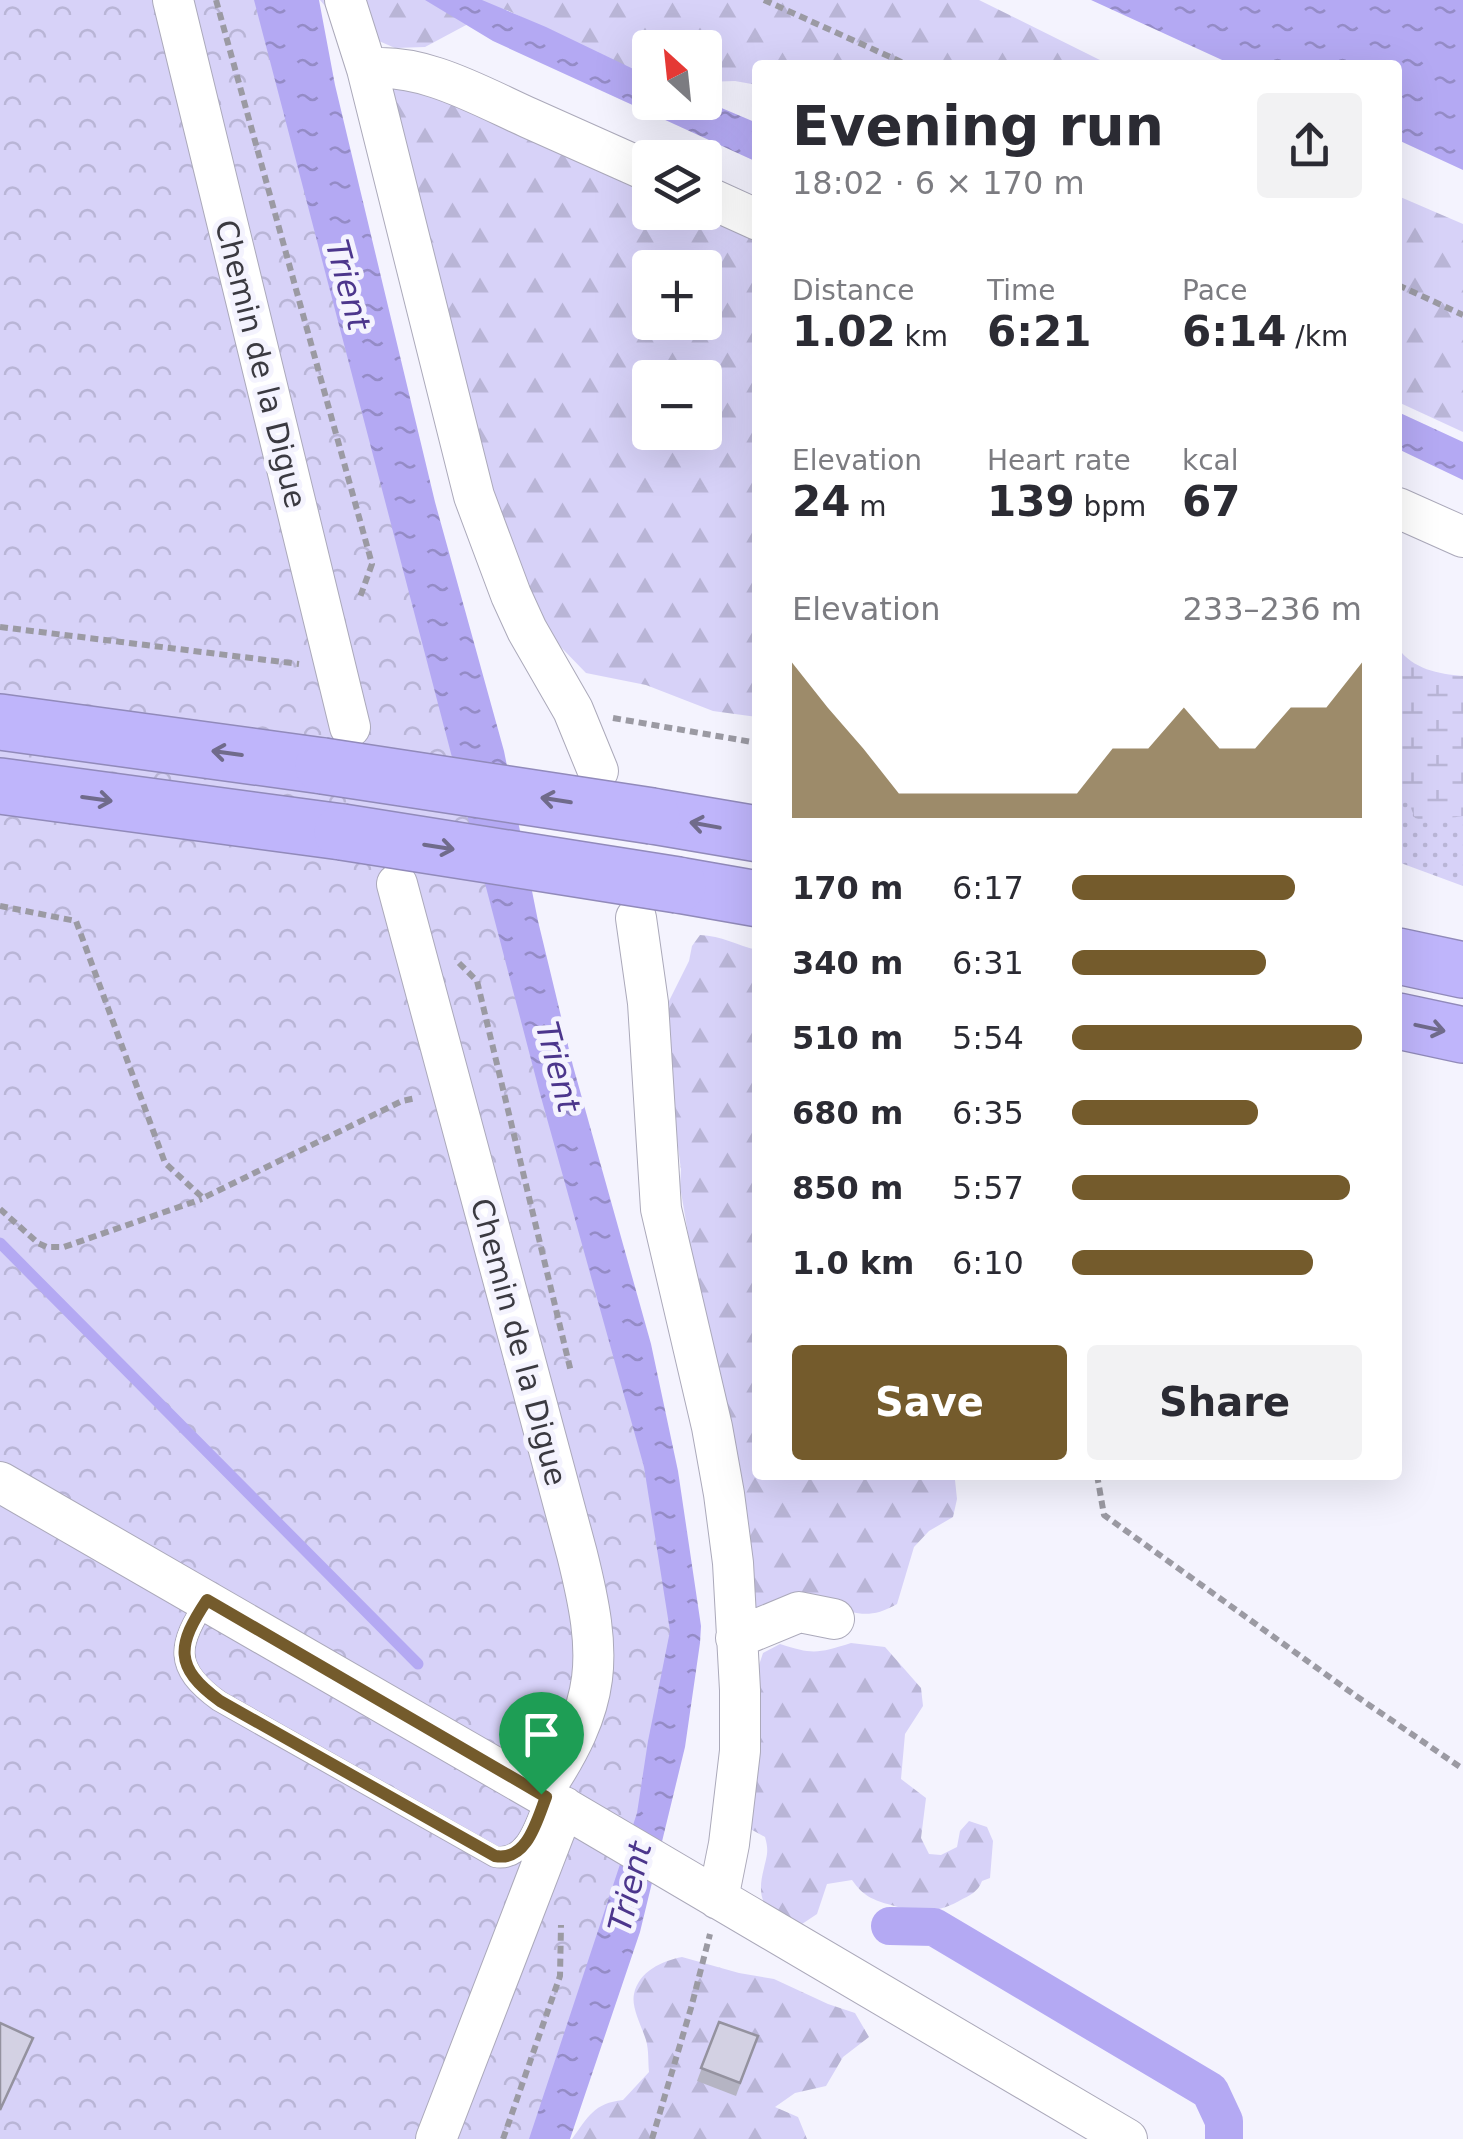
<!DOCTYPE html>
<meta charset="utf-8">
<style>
body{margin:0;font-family:"DejaVu Sans",sans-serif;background:#f2f2f3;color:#2b2b33;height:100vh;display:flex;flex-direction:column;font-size:38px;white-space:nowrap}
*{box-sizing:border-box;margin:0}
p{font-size:32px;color:#7c7c81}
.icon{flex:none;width:55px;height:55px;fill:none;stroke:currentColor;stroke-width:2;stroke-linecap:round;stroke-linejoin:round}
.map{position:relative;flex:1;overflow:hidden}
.panel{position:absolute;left:752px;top:60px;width:650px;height:1420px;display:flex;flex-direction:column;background:#fff;border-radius:10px;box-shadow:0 10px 40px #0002}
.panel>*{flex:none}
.needle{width:65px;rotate:333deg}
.fabs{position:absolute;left:632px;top:30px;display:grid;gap:20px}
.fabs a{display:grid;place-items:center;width:90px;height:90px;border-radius:10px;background:#fff;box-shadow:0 10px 40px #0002;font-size:50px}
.pin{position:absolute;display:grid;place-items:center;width:85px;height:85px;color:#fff;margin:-102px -42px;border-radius:50% 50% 50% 0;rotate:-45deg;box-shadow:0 0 10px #0007}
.pin .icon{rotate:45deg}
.round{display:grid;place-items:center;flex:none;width:105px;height:105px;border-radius:10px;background:#f2f2f3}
.head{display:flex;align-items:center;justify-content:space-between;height:170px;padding:0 40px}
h1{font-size:55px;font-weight:600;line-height:75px}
.stats{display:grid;grid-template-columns:repeat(3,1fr);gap:15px;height:170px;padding:10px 40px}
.stats div{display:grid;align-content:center}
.stats b{font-size:42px;font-weight:600}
.stats small{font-size:28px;font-weight:400}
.stats p{font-size:28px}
.chart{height:280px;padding:20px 40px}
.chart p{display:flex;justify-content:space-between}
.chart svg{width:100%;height:180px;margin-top:10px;fill:#745b2c;opacity:.7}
.button{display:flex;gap:20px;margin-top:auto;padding:20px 40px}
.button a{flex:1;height:115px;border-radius:10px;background:#745b2c;color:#fff;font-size:40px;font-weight:600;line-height:115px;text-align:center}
.button a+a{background:#f2f2f3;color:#2b2b33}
ul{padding:0 40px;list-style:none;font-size:32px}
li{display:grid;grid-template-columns:160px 120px 1fr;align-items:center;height:75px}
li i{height:25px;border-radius:12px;background:#745b2c}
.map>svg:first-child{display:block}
</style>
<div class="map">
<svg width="1463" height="2139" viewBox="0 0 1463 2139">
<defs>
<pattern id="grass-dots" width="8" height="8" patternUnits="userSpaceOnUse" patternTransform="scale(2.5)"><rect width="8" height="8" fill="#d7d2f8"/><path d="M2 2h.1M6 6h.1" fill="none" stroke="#b9b5d6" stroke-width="1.8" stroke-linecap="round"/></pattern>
<pattern id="forest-firs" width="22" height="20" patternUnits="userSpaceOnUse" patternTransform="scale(2.5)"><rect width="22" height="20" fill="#d7d2f8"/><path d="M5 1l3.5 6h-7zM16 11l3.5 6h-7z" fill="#b9b5d6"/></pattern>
<pattern id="wetland-marsh" width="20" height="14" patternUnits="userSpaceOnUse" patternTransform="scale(2.5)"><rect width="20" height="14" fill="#d7d2f8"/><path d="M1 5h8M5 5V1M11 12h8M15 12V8" fill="none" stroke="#b9b5d6"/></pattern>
<pattern id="park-crowns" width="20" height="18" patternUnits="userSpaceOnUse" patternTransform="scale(2.5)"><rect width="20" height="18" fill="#d7d2f8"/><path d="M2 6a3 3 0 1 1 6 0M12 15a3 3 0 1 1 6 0" fill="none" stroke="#b9b5d6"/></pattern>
<pattern id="water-ripples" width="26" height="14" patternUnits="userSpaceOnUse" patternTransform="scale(2.5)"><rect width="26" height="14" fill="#b4a9f3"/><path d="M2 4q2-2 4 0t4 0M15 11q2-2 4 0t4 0" fill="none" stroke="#948bc6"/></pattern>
</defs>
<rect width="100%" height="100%" fill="#f4f3fe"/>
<!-- grass -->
<path fill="url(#grass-dots)" d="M1398,777L1403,788L1456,816H1463V886L1398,862Z"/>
<!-- forest -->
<path fill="url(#forest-firs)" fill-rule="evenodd" d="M320,0H979L1110,65H758L757,85L735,81L705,82V48H650V80L507,10L496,9L425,47L395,48L340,24Z
M405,84L650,183V212L703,213L757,239V717L713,711L646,685L586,673L554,640L505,533L465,391L389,90ZM650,268H705V322H650ZM650,378H705V432H650Z
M1398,196L1463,224V432L1398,402Z
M700,935C722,936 736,945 757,950L758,1475H962L955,1480L957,1499L953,1517L929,1531L914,1547L897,1604C858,1627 843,1603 806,1600C790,1598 768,1609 752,1614L680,1186L681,1170L661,1017L689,961L692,946Z
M851,1643L885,1647L921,1688L923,1706L905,1734L901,1779L926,1798L921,1838L929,1854L941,1855L957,1847L960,1831L969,1821L987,1827L993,1841L990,1878L982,1881C978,1892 970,1895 959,1901C935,1914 917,1913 891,1905C873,1900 863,1896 852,1880L827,1884L817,1914L802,1924C769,1914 754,1906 764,1868C767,1855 769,1851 765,1837L745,1826L761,1736L753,1701L755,1677L763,1653L780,1644C813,1655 819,1653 851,1643Z
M682,1957L739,1973L774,1979L828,2004L855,2013L869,2037L843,2057L826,2086L795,2093L775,2107L798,2117L807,2139H572C588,2117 594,2103 623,2100L649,2072C648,2062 649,2051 646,2040C642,2027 631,2008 634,1994C639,1971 662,1961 682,1957Z"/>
<!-- wetland -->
<path fill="url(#wetland-marsh)" d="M1398,648C1413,669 1438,674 1463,676V816L1425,821L1415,818L1398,777Z"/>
<!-- park -->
<path fill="url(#park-crowns)" d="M0,0H286L645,1410L676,1637L652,1823L545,2139H0Z"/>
<!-- water -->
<path fill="url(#water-ripples)" d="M254,0H319L335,85L435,502L504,751L538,921L573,1066L651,1344L678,1471L701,1626L700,1643L685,1747L640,1932L570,2139H529L637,1813L648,1741L670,1631L644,1467L539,1090Z
M425,0H482L546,27L650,77V102L705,101L757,123V162L493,41Z
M1091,0H1463V170L1398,140V65H1233Z
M1398,412L1463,442V480L1398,449Z"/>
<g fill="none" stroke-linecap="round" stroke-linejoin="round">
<!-- stream -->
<path stroke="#b4a9f3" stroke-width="11" d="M0,1243L418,1664"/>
<!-- canal -->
<path stroke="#b4a9f3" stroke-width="38" d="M890,1926L934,1927L1210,2091L1224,2121V2139"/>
<!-- lane casing -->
<g stroke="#aba9ba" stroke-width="22">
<path id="lane" d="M207,1600C177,1645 173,1668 219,1701L495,1857C527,1862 537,1820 546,1797"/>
</g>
<!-- street casing -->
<g stroke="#aba9ba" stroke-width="42">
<path id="street" d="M173,0L350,727
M345,0L367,69L474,496L511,595L527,630L573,710L598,771
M367,69C422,62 480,96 529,118C569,136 610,154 650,172
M705,196L758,220
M1398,508L1463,537
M397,884L577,1554C603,1658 603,1702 541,1794
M636,918L648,1003L661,1209L712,1427L724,1494L733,1563L740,1690V1751L729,1844L718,1899
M0,1482L541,1794L1127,2139
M736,1638L799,1612L834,1619
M436,2139L564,1807"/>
</g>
<!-- highway casing -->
<g stroke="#918aba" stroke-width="58">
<path id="highway" d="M0,722L323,766
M0,786L342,832
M652,816L758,834
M678,885L758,899
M1398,956L1463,970
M1398,1021L1463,1035"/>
</g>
<!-- path -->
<path stroke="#9b9aa3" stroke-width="6" stroke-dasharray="8 5" stroke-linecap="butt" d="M216,0L372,564L359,600
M764,0L908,65
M1398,285L1463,315
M0,627L299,664
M613,718L758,743
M0,906L76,921L165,1163L203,1198L402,1101L416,1098
M459,963L477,981L571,1372
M0,1209L38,1243L47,1247H64L202,1199
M1097,1475L1104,1515L1356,1696L1463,1769
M503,2139L560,1976L561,1925
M652,2139L691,2008L710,1934"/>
<!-- lane -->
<use href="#lane" stroke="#fff" stroke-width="20"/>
<!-- street -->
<use href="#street" stroke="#fff" stroke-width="40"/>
<!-- highway -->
<use href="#highway" stroke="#bfb5fb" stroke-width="55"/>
<!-- highway-bridge casing -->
<g stroke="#918aba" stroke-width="58" stroke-linecap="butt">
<path id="highway-bridge" d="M323,766L652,816
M342,832L678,885"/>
</g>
<!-- highway-bridge -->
<use href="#highway-bridge" stroke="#bfb5fb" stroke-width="55"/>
</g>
<!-- wall -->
<path fill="#b5b4c3" d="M719,2022L758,2036L736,2096L697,2081Z"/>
<!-- building -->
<path fill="#d3d1e3" stroke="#94929f" stroke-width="2.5" d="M719,2022L758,2036L740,2083L701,2068Z
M0,2023L33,2038L0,2110Z"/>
<!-- one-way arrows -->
<defs><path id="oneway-shaft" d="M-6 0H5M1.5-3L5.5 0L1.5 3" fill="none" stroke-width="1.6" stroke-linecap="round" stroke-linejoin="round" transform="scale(2.5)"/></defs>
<g stroke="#706b8b">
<use href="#oneway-shaft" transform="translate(227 753) rotate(-172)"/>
<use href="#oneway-shaft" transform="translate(97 799) rotate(8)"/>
<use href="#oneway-shaft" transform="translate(556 800) rotate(-171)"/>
<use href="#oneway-shaft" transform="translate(705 825) rotate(-170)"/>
<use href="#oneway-shaft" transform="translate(439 847) rotate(9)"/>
<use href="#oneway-shaft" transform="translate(1430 1028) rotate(12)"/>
</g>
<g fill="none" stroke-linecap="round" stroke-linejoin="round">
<!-- route casing -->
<g stroke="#fff" stroke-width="20">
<path id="route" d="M207,1600L546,1797C537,1820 527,1862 495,1856L220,1701C173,1667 177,1645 207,1600Z"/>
</g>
<!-- route -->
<use href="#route" stroke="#745b2c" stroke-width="12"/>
</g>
<g text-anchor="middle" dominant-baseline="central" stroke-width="10" stroke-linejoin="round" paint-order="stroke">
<!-- street labels -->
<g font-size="30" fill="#3b3a41" stroke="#f4f3fe">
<text transform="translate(261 364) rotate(76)">Chemin de la Digue</text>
<text transform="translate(519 1342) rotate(75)">Chemin de la Digue</text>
</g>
<!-- water labels -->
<g font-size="32" font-style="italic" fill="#4c368c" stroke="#f4f3fe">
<text transform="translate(348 285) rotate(75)">Trient</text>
<text transform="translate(558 1067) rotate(75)">Trient</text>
<text transform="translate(630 1887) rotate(-76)">Trient</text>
</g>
</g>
</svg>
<div class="fabs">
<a><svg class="needle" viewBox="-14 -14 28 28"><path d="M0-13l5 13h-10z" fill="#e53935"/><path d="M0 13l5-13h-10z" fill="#7c7c81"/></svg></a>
<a><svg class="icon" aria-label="layers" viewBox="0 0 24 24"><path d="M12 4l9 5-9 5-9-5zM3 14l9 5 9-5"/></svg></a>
<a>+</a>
<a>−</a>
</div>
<div class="pin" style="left:541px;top:1794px;background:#1e9e55"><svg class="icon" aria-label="arrive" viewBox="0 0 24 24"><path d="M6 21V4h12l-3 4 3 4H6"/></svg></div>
<section class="panel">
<div class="head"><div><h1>Evening run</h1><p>18:02 · 6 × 170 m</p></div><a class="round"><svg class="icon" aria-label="share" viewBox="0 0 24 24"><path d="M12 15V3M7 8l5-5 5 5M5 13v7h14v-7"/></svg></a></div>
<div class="stats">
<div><p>Distance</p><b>1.02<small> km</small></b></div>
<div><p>Time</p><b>6:21</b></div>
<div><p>Pace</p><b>6:14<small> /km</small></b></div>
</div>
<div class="stats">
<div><p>Elevation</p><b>24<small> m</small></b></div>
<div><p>Heart rate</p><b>139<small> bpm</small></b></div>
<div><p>kcal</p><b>67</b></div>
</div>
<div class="chart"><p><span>Elevation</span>233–236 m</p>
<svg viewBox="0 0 160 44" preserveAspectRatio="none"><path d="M0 44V6L10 17L20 27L30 38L40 38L50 38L60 38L70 38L80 38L90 27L100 27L110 17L120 27L130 27L140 17L150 17L160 6V44z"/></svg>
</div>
<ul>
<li><b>170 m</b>6:17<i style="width:77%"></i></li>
<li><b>340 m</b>6:31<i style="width:67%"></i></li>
<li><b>510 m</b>5:54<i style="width:100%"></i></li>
<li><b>680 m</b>6:35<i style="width:64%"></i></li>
<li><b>850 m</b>5:57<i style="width:96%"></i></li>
<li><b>1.0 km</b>6:10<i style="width:83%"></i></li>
</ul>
<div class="button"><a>Save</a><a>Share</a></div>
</section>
</div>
